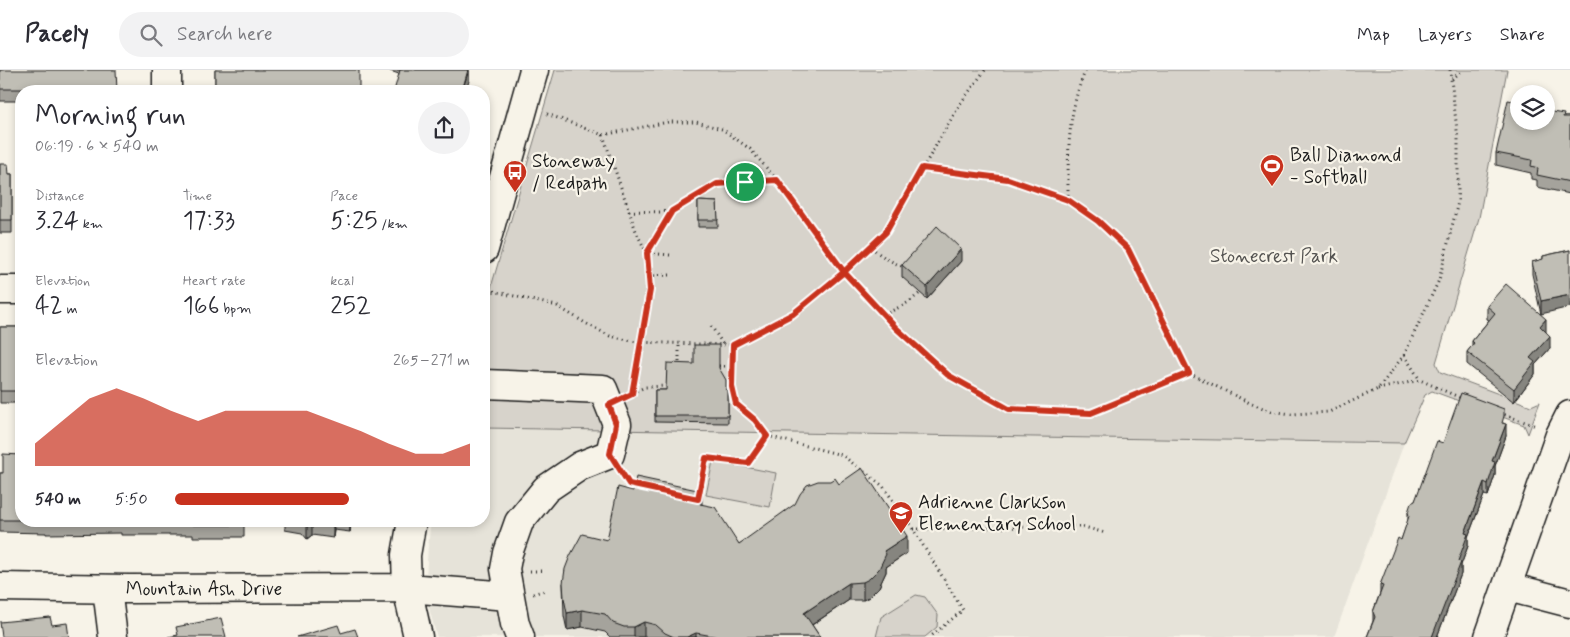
<!DOCTYPE html>
<meta charset="utf-8">
<style>
body{margin:0;font-family:Mynerve,sans-serif;background:#f2f2f3;color:#2b2b33;height:100vh;display:flex;flex-direction:column;font-size:19px;white-space:nowrap}
*{box-sizing:border-box;margin:0}
p{font-size:16px;color:#7c7c81}
.icon{flex:none;width:28px;height:28px;fill:none;stroke:currentColor;stroke-width:2;stroke-linecap:round;stroke-linejoin:round}
.map{position:relative;flex:1;overflow:hidden}
.side{position:absolute;left:15px;top:15px;width:475px;height:442px;display:flex;flex-direction:column;background:#fff;border-radius:20px;box-shadow:0 2px 8px #0003}
.side>*{flex:none}
.buttons{position:absolute;left:1510px;top:15px;display:grid;gap:10px}
.buttons a{display:grid;place-items:center;width:45px;height:45px;border-radius:50%;background:#fff;box-shadow:0 2px 8px #0003;font-size:25px}
.pin{position:absolute;display:grid;place-items:center;width:42px;height:42px;color:#fff;margin:-21px;border:2px solid #fff;border-radius:50%;box-shadow:0 1px 5px #0007}
.round{display:grid;place-items:center;flex:none;width:52px;height:52px;border-radius:26px;background:#f2f2f3}
.summary{display:flex;align-items:center;justify-content:space-between;height:85px;padding:0 20px}
h1{font-size:28px;font-weight:600;line-height:38px}
.stats{display:grid;grid-template-columns:repeat(3,1fr);gap:8px;height:85px;padding:5px 20px}
.stats div{display:grid;align-content:center}
.stats b{font-size:25px;font-weight:600}
.stats small{font-size:14px;font-weight:400}
.stats p{font-size:14px}
.chart{height:140px;padding:10px 20px}
.chart p{display:flex;justify-content:space-between}
.chart svg{width:100%;height:90px;margin-top:5px;fill:#c8321e;opacity:.7}
ul{padding:0 20px;list-style:none;font-size:16px}
li{display:grid;grid-template-columns:80px 60px 1fr;align-items:center;height:38px}
li i{height:12px;border-radius:6px;background:#c8321e}
header{display:flex;align-items:center;gap:30px;box-sizing:border-box;height:70px;padding:0 25px;background:#fff;border-bottom:1px solid #e1e1e2}
header strong{font-size:24px}
nav{display:flex;gap:28px;margin-inline-start:auto;font-size:18px}
.search{width:350px;height:45px;background:#f2f2f3;display:flex;align-items:center;gap:12px;box-sizing:border-box;padding:0 18px;border-radius:28px;color:#7c7c81;font-size:19px}
.map>svg:first-child{display:block}
</style>
<header>
<strong>Pacely</strong>
<div class="search"><svg class="icon" aria-label="search" viewBox="0 0 24 24"><circle cx="10" cy="10" r="6"/><path d="M15 15l6 6"/></svg>Search here</div>
<nav><a>Map</a><a>Layers</a><a>Share</a></nav>
</header>
<div class="map">
<svg width="1570" height="567" viewBox="0 0 1570 567">
<rect width="100%" height="100%" fill="#f7f3e8"/>
<filter id="ink" filterUnits="userSpaceOnUse"><feTurbulence type="fractalNoise" baseFrequency=".02" numOctaves="2"/><feDisplacementMap in="SourceGraphic" scale="10" xChannelSelector="R" yChannelSelector="G"/><feConvolveMatrix kernelMatrix="1 2 1 2 8 2 1 2 1" color-interpolation-filters="sRGB"/></filter>
<g filter="url(#ink)">
<!-- built -->
<path fill="#e6e3d9" d="M484,358L1404,373L1334,567H437L425,524L428,476L431,451H484Z"/>
<!-- green -->
<path fill="#d7d3cb" stroke="#7a7874" d="M555,0H1507L1479,148L1436,293L1440,302L1531,336L1540,332L1528,364L1524,355L1432,321L1425,325L1404,373L484,358V241Z
M713,391L776,403L770,437L706,425Z
M916,525L925,527L938,545L937,557L925,567H876L881,547Z"/>
<g fill="none" stroke-linecap="round" stroke-linejoin="round">
<!-- minor casing -->
<g stroke="#1c1c1c" stroke-width="31">
<path id="minor" d="M167,21V0
M484,179L534,0
M0,220H21
M484,314L603,319L617,354L610,384L580,396L546,419L519,452L508,483L505,499L515,554L520,567
M412,451L406,485L407,518L418,567
M0,517L129,519L407,518L509,526
M1508,517L1570,533
M107,519L113,567
M1489,567L1560,365L1570,345"/>
</g>
<!-- path -->
<path stroke="#1c1c1c" stroke-width="3" stroke-dasharray="1 4" stroke-linecap="butt" d="M1452,9L1463,0
M547,44L603,65L668,52H696L722,59L750,79L777,110L844,202L896,258L948,305L1009,339L1091,343L1189,303L1252,334L1271,341L1291,344L1329,342L1378,319L1404,285L1439,210L1458,132V69L1450,0
M603,65L637,164L647,183L650,220L632,323
M922,98L1008,109L1068,130L1098,151L1128,179L1189,303
M745,112V124
M1068,130C1068,86 1067,41 1086,0
M629,141L659,142L672,141L717,114L777,110
M871,177C881,186 891,192 904,197
M670,185L647,183L672,141
M649,206L670,205
M484,219L557,236L587,254L610,266L636,272L733,275L793,244L844,202L886,162L960,34L985,0
M884,245L909,232L920,223
M711,256L723,274
M733,275L732,317L736,334L755,350L767,366
M1404,285L1420,310
M719,296H732
M679,297V274
M1378,319L1420,310L1461,328
M632,323L645,317L667,316
M1500,343L1536,356
M622,404L629,414L637,416
M700,423L707,388L748,393L767,366L842,385L883,416L913,459L963,540L930,567
M913,459L1081,456L1105,463
M530,501H542
M533,524L545,520"/>
<!-- minor -->
<use href="#minor" stroke="#f7f3e8" stroke-width="28"/>
</g>
<!-- wall -->
<path fill="#a5a39c" stroke="#1c1c1c" d="M0,0L117,21H21V31H0Z
M215,0L359,21H215Z
M390,0H469V11L399,4L390,1Z
M1564,47H1570V124L1537,117V110L1531,109V103L1496,95V83L1519,51Z
M0,94L9,104H12V163H0Z
M698,131L717,132L718,157H698Z
M1570,180L1541,244L1532,204V192L1543,190V186Z
M961,191L927,229L902,207V195Z
M1487,236L1546,261V262L1550,278L1535,295V304L1514,332L1467,294V282L1472,276V271L1489,250L1487,249Z
M0,257H21V333H0Z
M719,298L726,319L728,321V353L655,352V320H666Z
M1504,353L1506,366L1495,396V405L1488,426L1484,425L1468,467V476L1461,495V504L1437,567H1367L1373,551V542L1380,523V515L1401,470L1408,451V442L1415,431L1443,373Z
M21,385V451H253V452H244V467H193V465H121V463L46,464V463L0,462V403H3Z
M839,414L907,483L886,497V502L879,517L869,527L863,530H849L812,555L820,567H610L605,562L582,557L567,560L564,546L563,513L607,470L633,421L702,434L739,474Z
M285,451H351L350,462L334,460L333,468L312,465L307,469L302,463L285,460Z"/>
<!-- shaded-wall -->
<path fill="#86857f" stroke="#1c1c1c" d="M469,0V11L466,21H462Z
M961,179V191L927,229V217Z
M1570,225V237L1541,244V231Z
M1546,249V261L1540,269V256Z
M1550,266V278L1535,295V304L1514,332V319L1530,288Z
M1506,354V366L1495,396V405L1488,426V414L1492,391Z
M1484,412V425L1468,467V476L1461,495V504L1437,567H1432L1458,491L1465,463Z
M702,421V438L700,434Z
M333,451L334,460L333,468Z
M350,451H351L350,462Z
M312,452V465L307,469V457Z
M907,466V483L886,497V502L879,517L869,527L863,530V512L884,481Z
M849,513V530L804,560V543Z
M582,540V557L567,560V543Z
M644,552V567H634V557Z
M696,563V567H687Z"/>
<!-- building -->
<path fill="#c0beb5" stroke="#1c1c1c" d="M0,0H116L117,21H39V19H0Z
M215,0H359V21H256V18H215Z
M400,0H468L462,21H394Z
M1508,30L1519,32V51H1546V41L1564,44L1563,47H1570V112L1537,105L1538,98L1531,96L1532,90L1496,83Z
M0,94H8L9,104H12V150H0Z
M698,131L717,132L718,150H698Z
M937,156L961,179L927,217L902,195Z
M1570,180V225L1541,231L1532,192L1543,189V186Z
M1506,214L1546,249L1540,256L1550,266L1530,288L1535,292L1514,319L1467,282L1474,273L1472,271L1495,243L1487,236Z
M0,257H21V321H0Z
M694,275H719V298L726,310V319L728,321V346H655V320H666L667,293L694,294Z
M1461,323L1504,339V346L1502,353L1506,354L1492,391L1495,392L1488,414L1484,412L1465,463L1468,464L1458,491L1461,492L1432,567H1367L1375,547L1373,542L1383,516L1380,515L1398,468L1401,470L1409,446L1408,442L1411,433L1415,431L1437,371L1443,373Z
M3,384L21,385V450H0V403H3Z
M862,398L907,466L884,481L886,484L879,499L869,509L863,512L849,513L804,543L820,567H719L696,563L687,567H674L665,563L656,555L644,552L634,557H624L613,553L605,544L582,540L567,543L564,528L563,513L565,499L570,486L582,464L607,470L618,417L633,421L636,407L702,421L700,434L715,437L739,474L795,434L800,424L807,415L818,411H830L835,408L839,414Z
M46,451H95L46,452Z
M121,451H244V455H193V453L121,452Z
M302,451H333V455L312,452L307,457Z
M50,547L52,555L67,553L69,567H2L0,552Z
M221,548L226,567H168L178,565L176,557Z
M338,555L341,563L355,559L358,567H297Z"/>
</g>
<g fill="none" stroke-linecap="round" stroke-linejoin="round" filter="url(#ink)">
<!-- route casing -->
<g stroke="#fff" stroke-width="10">
<path id="route" d="M745,112L717,114L672,141L647,183L650,220L632,324L609,335L616,354L610,384L629,414L698,429L706,388L748,393L767,366L755,350L736,334L732,317L733,275L793,244L844,202L896,258L948,305L1009,339L1091,343L1189,303L1128,179L1098,151L1068,130L1008,109L922,98L886,162L844,202L777,110L745,112"/>
</g>
<!-- route -->
<use href="#route" stroke="#c8321e" stroke-width="6"/>
</g>
<!-- icons -->
<defs>
<g id="stadium-pin" transform="scale(1.25)"><path d="M0 17L-7.5 6A9.5 9.5 0 1 1 7.5 6Z" fill="#c8321e" stroke="#f7f3e8"/><path d="M0-5a6.5 5 0 1 0 0 10a6.5 5 0 1 0 0-10ZM-3.5-1.8h7v3.6h-7Z" fill="#fff"/></g>
<g id="bus-pin" transform="scale(1.25)"><path d="M0 17L-7.5 6A9.5 9.5 0 1 1 7.5 6Z" fill="#c8321e" stroke="#f7f3e8"/><path d="M-5-6H5V4H4V6H2V4H-2V6H-4V4H-5ZM-3.5-4V0h7V-4ZM-3.5 1.2v1.5H-2V1.2ZM2 1.2v1.5H3.5V1.2Z" fill="#fff"/></g>
<g id="school-pin" transform="scale(1.25)"><path d="M0 17L-7.5 6A9.5 9.5 0 1 1 7.5 6Z" fill="#c8321e" stroke="#f7f3e8"/><path d="M0-5L7-2L0 1L-7-2ZM-4 1L0 2.5L4 1V4Q0 6-4 4Z" fill="#fff"/></g>
</defs>
<g fill-rule="evenodd">
<use href="#stadium-pin" x="1272" y="96"/>
<use href="#bus-pin" x="515" y="102"/>
<use href="#school-pin" x="901" y="443"/>
</g>
<g text-anchor="middle" dominant-baseline="central" stroke-width="4.5" stroke-linejoin="round" paint-order="stroke">
<!-- poi labels -->
<g font-size="19" fill="#1c1c1c" stroke="#f7f3e8" text-anchor="start">
<text x="1290" y="85">Ball Diamond<tspan x="1290" dy="22">- Softball</tspan></text>
<text x="532" y="91">Stoneway<tspan x="532" dy="22">/ Redpath</tspan></text>
<text x="918" y="432">Adrienne Clarkson<tspan x="918" dy="22">Elementary School</tspan></text>
</g>
<!-- park labels -->
<g font-size="19" fill="#545351" stroke="#f7f3e8">
<text x="1274" y="186">Stonecrest Park</text>
</g>
<!-- street labels -->
<g font-size="19" fill="#1c1c1c" stroke="#f7f3e8">
<text x="204" y="519">Mountain Ash Drive</text>
</g>
</g>
</svg>
<div class="buttons">
<a><svg class="icon" aria-label="layers" viewBox="0 0 24 24"><path d="M12 4l9 5-9 5-9-5zM3 14l9 5 9-5"/></svg></a>
</div>
<div class="pin" style="left:745px;top:112px;background:#1e9e55"><svg class="icon" aria-label="arrive" viewBox="0 0 24 24"><path d="M6 21V4h12l-3 4 3 4H6"/></svg></div>
<section class="side">
<div class="summary"><div><h1>Morning run</h1><p>06:19 · 6 × 540 m</p></div><a class="round"><svg class="icon" aria-label="share" viewBox="0 0 24 24"><path d="M12 15V3M7 8l5-5 5 5M5 13v7h14v-7"/></svg></a></div>
<div class="stats">
<div><p>Distance</p><b>3.24<small> km</small></b></div>
<div><p>Time</p><b>17:33</b></div>
<div><p>Pace</p><b>5:25<small> /km</small></b></div>
</div>
<div class="stats">
<div><p>Elevation</p><b>42<small> m</small></b></div>
<div><p>Heart rate</p><b>166<small> bpm</small></b></div>
<div><p>kcal</p><b>252</b></div>
</div>
<div class="chart"><p><span>Elevation</span>265–271 m</p>
<svg viewBox="0 0 160 44" preserveAspectRatio="none"><path d="M0 44V33L10 22L20 11L30 6L40 11L50 17L60 22L70 17L80 17L90 17L100 17L110 22L120 27L130 33L140 38L150 38L160 33V44z"/></svg>
</div>
<ul>
<li><b>540 m</b>5:50<i style="width:59%"></i></li>
</ul>
</section>
</div>
